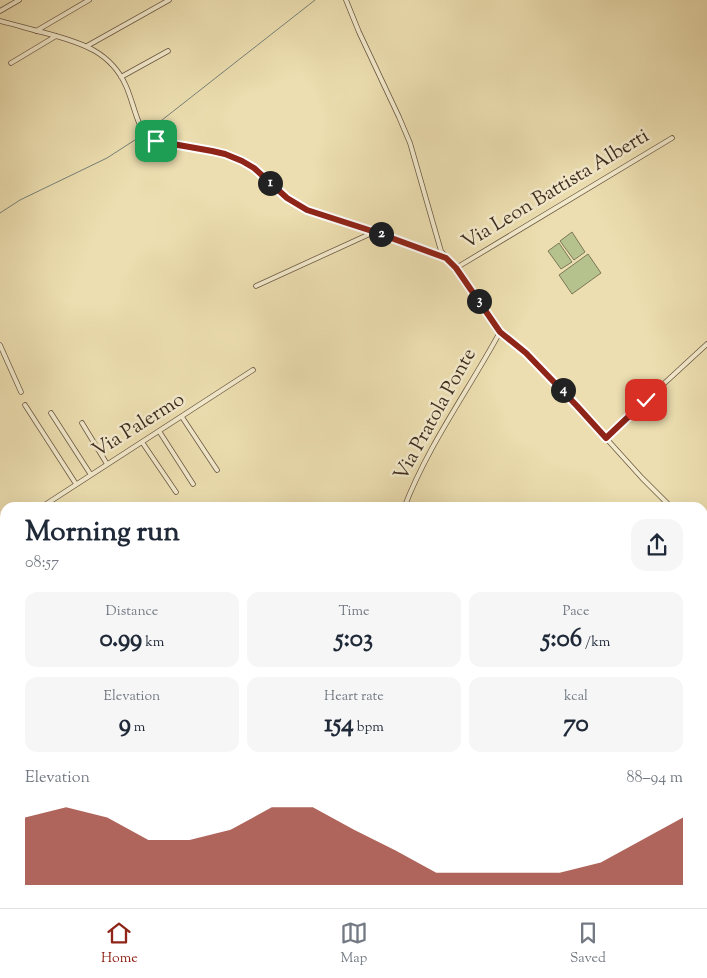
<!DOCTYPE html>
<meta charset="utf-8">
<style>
body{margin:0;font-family:"Sorts Mill Goudy",serif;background:#f6f6f7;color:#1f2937;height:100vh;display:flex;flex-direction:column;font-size:19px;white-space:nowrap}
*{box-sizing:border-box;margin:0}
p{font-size:16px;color:#747a83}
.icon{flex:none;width:28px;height:28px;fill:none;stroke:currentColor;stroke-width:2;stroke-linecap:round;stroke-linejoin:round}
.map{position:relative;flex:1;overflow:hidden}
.drawer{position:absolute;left:0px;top:502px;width:708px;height:406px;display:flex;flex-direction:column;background:#fff;border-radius:15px 15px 0 0;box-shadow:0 5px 20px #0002}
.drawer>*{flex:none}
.pin{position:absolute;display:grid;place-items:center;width:42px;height:42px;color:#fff;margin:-21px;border-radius:10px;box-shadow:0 2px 8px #0006}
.km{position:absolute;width:25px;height:25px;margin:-12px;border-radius:50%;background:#222;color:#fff;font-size:14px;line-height:25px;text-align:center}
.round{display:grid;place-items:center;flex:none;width:52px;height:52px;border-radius:15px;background:#f6f6f7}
.overview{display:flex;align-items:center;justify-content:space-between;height:85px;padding:0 25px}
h1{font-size:28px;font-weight:700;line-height:38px}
.figures{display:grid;grid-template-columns:repeat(3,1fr);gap:8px;height:85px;padding:5px 25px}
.figures div{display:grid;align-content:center;border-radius:12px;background:#f6f6f7;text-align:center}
.figures b{font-size:25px;font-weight:700}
.figures small{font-size:14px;font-weight:400}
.figures p{font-size:14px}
.chart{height:140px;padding:10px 25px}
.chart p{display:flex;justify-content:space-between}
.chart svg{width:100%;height:90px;margin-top:5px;fill:#8f2418;opacity:.7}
.dock{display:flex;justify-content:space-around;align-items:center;height:70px;border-top:1px solid #e0e1e3;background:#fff;font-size:14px;color:#747a83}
.dock a{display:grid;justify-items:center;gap:2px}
.dock .selected{color:#8f2418}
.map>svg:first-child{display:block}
</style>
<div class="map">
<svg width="707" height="908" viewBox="0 0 707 908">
<rect width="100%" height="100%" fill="#ecdeb0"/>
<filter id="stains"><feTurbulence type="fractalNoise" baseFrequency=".004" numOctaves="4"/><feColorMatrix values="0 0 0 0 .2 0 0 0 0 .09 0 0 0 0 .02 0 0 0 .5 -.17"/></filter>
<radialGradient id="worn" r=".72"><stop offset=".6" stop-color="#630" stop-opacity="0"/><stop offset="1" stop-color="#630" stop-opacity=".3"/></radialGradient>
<!-- green -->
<path fill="#b6c28d" stroke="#7a7857" d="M572,232L585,252L574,260L560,241Z
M559,243L572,262L561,269L548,251Z
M588,254L601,273L572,294L559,275Z
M188,904H302L308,908H190Z"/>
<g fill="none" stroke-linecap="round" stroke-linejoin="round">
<!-- stream -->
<path stroke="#76827a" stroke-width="1" d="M148,131L315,0
M0,213L20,200L107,158L138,138"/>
<!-- minor casing -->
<g stroke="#6a5945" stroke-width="5.5">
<path id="minor" d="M346,0L359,32L399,117L410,143L441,251L456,268L500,332L527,353L548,374L642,478L672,508
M0,11L19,0
M0,21C16,25 33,30 49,34C82,43 111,52 126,86C134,104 136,124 149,140L212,151L225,154L242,161L254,168L287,198L307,210L375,232L446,258
M36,31L89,0
M87,46L169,0
M11,63L56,36
M121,77L168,51
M456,268L672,138
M256,286L374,232
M0,345L21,392
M25,405L76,484
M51,413L91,475
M182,417L217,470
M82,423L107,464
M159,431L193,484
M606,437L707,344
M142,442L176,492
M40,508L253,370
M404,508C428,445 468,391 500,332
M0,533L5,530
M702,550L707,556
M0,645L5,642
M0,724L5,733
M97,904L100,908
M175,904L178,908
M309,904L312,908
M387,908V904"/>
</g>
<!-- major casing -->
<g stroke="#3e2d21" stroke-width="7">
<path id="major" d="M702,871L707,869
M628,908L636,904"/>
</g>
<!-- minor -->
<use href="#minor" stroke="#f3eacc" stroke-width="4"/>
<!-- major -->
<use href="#major" stroke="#e6bf78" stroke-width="5"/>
<!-- rail casing -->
<g stroke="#3e2d21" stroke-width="3">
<path id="rail" d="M0,705L5,708
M306,904L311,908"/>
</g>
<!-- rail -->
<use href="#rail" stroke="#f3eacc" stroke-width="1" stroke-dasharray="4" stroke-linecap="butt"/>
</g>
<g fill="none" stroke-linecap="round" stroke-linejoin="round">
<!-- route casing -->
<g stroke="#fff" stroke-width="10">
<path id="route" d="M156,141L212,151L225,154L242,161L254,168L287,198L307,210L375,232L446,258L456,268L500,332L526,353L577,406L606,438L646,400"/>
</g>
<!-- route -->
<use href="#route" stroke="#8f2418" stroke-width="6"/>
</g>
<g text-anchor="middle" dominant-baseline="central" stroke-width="5" stroke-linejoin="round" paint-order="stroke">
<!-- street labels -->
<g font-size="20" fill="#3e2d21" stroke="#f3eacc">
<text transform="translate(556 190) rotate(-31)">Via Leon Battista Alberti</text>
<text transform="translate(436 415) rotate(-61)">Via Pratola Ponte</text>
<text transform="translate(139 426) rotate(-32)">Via Palermo</text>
</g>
</g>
<rect width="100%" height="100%" filter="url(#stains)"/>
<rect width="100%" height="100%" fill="url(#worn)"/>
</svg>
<div class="pin" style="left:156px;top:141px;background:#1e9e55"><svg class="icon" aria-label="arrive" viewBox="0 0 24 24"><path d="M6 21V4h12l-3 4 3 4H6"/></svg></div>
<div class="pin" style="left:646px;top:400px;background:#d93025"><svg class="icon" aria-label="check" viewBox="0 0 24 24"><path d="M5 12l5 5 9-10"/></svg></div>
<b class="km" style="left:270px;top:183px">1</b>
<b class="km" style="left:381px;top:234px">2</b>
<b class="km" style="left:479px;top:301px">3</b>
<b class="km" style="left:563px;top:390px">4</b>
<section class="drawer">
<div class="overview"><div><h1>Morning run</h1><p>08:57</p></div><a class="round"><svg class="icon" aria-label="share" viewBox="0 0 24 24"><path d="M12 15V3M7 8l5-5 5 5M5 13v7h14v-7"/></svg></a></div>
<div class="figures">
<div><p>Distance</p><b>0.99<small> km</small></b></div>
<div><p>Time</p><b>5:03</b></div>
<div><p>Pace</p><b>5:06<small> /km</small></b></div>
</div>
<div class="figures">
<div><p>Elevation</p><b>9<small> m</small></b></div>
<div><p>Heart rate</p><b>154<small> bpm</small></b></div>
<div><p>kcal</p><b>70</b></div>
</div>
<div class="chart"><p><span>Elevation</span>88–94 m</p>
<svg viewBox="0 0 160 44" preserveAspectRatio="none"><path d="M0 44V11L10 6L20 11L30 22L40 22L50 17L60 6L70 6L80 17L90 27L100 38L110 38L120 38L130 38L140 33L150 22L160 11V44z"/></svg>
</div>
</section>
</div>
<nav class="dock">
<a class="selected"><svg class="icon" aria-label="home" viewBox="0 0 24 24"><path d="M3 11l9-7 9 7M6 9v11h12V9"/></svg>Home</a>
<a><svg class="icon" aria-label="map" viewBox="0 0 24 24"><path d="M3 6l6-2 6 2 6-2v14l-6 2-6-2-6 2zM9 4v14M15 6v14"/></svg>Map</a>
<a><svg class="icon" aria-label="saved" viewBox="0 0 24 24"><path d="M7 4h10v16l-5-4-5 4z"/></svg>Saved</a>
</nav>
